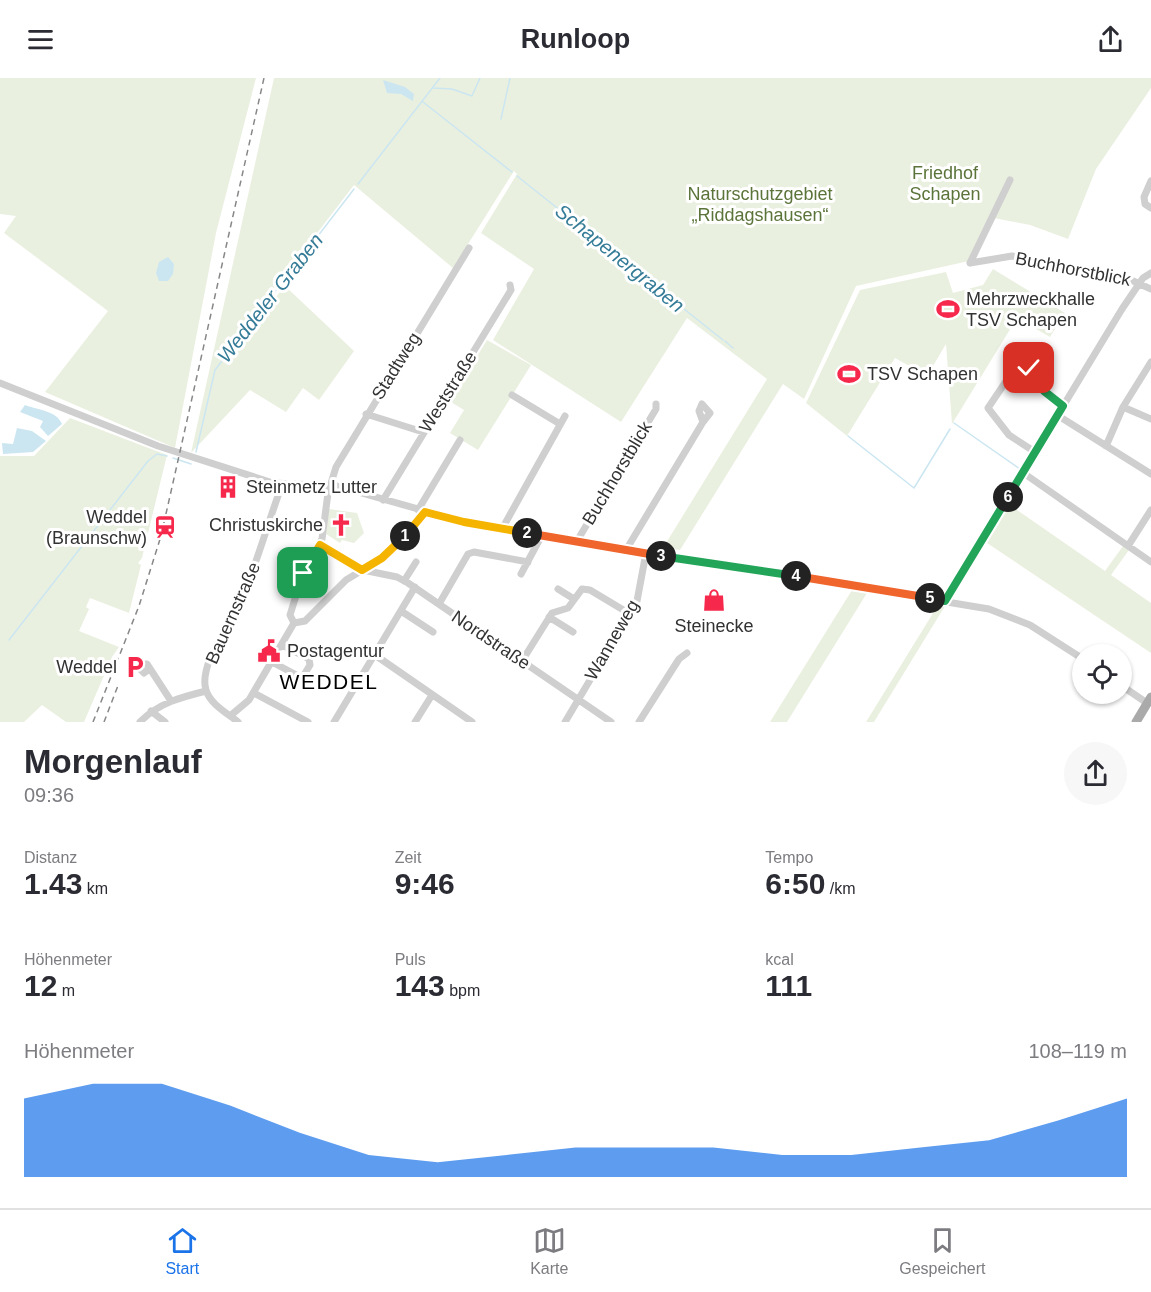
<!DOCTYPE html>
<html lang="de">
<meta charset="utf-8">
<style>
body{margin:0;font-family:Arial,sans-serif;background:#f7f7f7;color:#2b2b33;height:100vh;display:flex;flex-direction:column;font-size:22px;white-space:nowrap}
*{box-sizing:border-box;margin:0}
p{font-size:20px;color:#7c7c81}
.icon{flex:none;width:33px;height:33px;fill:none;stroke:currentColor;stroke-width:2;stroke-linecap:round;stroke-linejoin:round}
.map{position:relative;height:644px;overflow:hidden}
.side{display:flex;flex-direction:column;background:#fff;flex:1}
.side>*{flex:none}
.tools{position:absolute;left:1072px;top:566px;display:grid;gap:12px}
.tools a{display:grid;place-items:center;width:60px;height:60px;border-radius:50%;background:#fff;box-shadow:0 2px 4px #0004;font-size:30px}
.pin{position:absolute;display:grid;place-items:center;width:51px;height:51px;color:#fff;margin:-26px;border-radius:12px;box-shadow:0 3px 9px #0006}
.km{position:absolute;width:30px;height:30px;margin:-15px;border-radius:50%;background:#222;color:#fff;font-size:16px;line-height:30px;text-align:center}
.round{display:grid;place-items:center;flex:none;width:63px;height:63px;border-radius:32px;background:#f7f7f7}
.overview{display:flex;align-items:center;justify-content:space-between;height:102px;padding:0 24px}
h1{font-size:33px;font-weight:700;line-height:45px}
.stats{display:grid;grid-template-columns:repeat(3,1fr);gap:9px;height:102px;padding:6px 24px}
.stats div{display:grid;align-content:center}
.stats b{font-size:30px;font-weight:700}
.stats small{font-size:16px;font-weight:400}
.stats p{font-size:16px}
.chart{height:168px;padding:12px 24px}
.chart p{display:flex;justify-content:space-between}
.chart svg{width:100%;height:108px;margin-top:6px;fill:#1a73e8;opacity:.7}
header{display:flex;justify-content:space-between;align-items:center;height:78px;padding:0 24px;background:#fff;font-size:27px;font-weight:700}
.menu{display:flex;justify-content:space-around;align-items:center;height:84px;border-top:2px solid #e1e1e2;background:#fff;font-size:16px;color:#7c7c81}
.menu a{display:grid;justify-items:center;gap:3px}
.menu .current{color:#1a73e8}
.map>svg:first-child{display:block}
</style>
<header><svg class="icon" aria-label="menu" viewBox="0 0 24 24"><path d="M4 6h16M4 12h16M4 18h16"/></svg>Runloop<svg class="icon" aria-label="share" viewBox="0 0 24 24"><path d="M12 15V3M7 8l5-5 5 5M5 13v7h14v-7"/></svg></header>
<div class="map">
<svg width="1151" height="644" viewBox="0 0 1151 644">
<rect width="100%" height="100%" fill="#fff"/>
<!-- green -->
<path fill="#eaf0e0" d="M0,0H256L216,155L175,370L45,314L108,233L4,155L16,138L0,136Z
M274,0H1151V10L1096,91L1068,161L1030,147L994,140L969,183L856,208L804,321L783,306L680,472L663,470L767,301L687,240L621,344L493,262L534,191L481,155L517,96L514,93L453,190L354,107L251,241L255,244L285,208L354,273L319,322L303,310L286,334L250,312L191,375Z
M993,191L1065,235L1050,259L1017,240L952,346L946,266L927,298L895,280L847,358L806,325L860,212L946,194L953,215L983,207Z
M487,262L531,287L478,372L450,355L464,332L446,321L466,288L470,290Z
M70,340L167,377L142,480L138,485L141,487L129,535L90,520L86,529L89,531L79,553L119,569L112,579L84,644H66L42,627L24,644H0V378H34Z
M1010,427L1105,493L1123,468L1129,472L1111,497L1151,525V575L987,465Z
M329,431L357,435L364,455L354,465L342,462L340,465L326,456Z
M852,512L867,515L787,644H770Z
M938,527L945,528L874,644H866Z"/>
<!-- water -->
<path fill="#cbe6f1" d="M383,2L405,9L414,16L413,23L401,16L387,15Z
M168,179L174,186L173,196L168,203H159L156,195L159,184Z
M25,327C38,332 57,333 62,346L48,358L40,349L43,343L20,334Z
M17,350L32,353L46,363L33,374L3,376L2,365L13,366Z"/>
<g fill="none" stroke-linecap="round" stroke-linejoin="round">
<!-- stream -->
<path stroke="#cbe6f1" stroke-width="1.5" d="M433,10L452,11L472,18L480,0
M423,24L512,94
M501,41L510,0
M517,98L723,262
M358,106L440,0
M725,263L733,270
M954,345L1020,391
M848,358L914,410L950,351
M196,374L215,292L354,111
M173,380L191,386
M9,562L148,383L157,376L167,378"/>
<!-- minor -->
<path stroke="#cfcfcf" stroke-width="7" d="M1151,103L1144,119L1145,126L1151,130
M970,185L1012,178L1131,202L1151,211
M970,185L1010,102
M0,305L158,368L273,405L337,408L464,444L989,531L1030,547L1083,581
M512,317L560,346
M1123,329L1151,341
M366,336L423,354
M1057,337L1151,396
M1106,368L1123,329L1151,284
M1035,374L1009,357L988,330L1019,284L1032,294L1044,313L1063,328
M1022,394L1151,484
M383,422L511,212L510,207
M418,432L460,362
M502,451L565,338
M577,463L656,331V326
M320,467L358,491L397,499L408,505L611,644
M1128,468L1151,432
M626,472L703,344L699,333L702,326L710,335L703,344
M521,496L542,457
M404,503L416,484
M558,511L574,521
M945,523L1122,231L1143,200L1151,195
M439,526L468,476L474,474L528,484
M401,533L433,554
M549,539L573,554
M294,545L290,537L303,495L322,461L328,415L336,389L469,170
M294,545L305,543L346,502L382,480L422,441L425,434
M375,577L472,644
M522,583L552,535L568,530L582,511L590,512L630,536
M272,584L302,600L310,587L309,581L282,567
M149,591L144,595L139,590L142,586H147L171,623
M1122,608L1147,625
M254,615L308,644
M151,633L165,644
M230,638L249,622L294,545
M140,644C158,625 182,619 206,613
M238,644C227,635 210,626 206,612C199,590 224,554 234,535C255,495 266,449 282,407
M334,644L415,509
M415,644L432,617
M565,644L637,523L646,475
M639,644L679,581L687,575"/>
<!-- major -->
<path stroke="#aaa" stroke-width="9" d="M1136,644L1151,619"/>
<!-- rail -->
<path stroke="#878787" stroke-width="1.5" stroke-dasharray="6 4.5" stroke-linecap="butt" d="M93,644L139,528L161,458L264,0
M104,644L119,605"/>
</g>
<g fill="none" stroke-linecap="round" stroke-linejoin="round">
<!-- split-1 casing -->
<g stroke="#fff" stroke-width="12">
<path id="split-1" d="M303,495L320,467L362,492L382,480L405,458"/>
</g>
<!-- split-2 casing -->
<g stroke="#fff" stroke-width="12">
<path id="split-2" d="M405,458L425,434L464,444L527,455"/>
</g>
<!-- split-3 casing -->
<g stroke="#fff" stroke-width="12">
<path id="split-3" d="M527,455L661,478"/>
</g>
<!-- split-4 casing -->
<g stroke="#fff" stroke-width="12">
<path id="split-4" d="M661,478L796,498"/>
</g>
<!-- split-5 casing -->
<g stroke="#fff" stroke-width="12">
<path id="split-5" d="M796,498L930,520"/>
</g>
<!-- split-6 casing -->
<g stroke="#fff" stroke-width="12">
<path id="split-6" d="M930,520L945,523L1008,419"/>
</g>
<!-- split-7 casing -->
<g stroke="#fff" stroke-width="12">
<path id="split-7" d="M1008,419L1063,328L1044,313L1029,290"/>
</g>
<!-- split-1 -->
<use href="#split-1" stroke="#f5b400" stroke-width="8"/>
<!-- split-2 -->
<use href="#split-2" stroke="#f5b400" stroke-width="8"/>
<!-- split-3 -->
<use href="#split-3" stroke="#f0652b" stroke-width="8"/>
<!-- split-4 -->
<use href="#split-4" stroke="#22a559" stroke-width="8"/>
<!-- split-5 -->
<use href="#split-5" stroke="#f0652b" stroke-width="8"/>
<!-- split-6 -->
<use href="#split-6" stroke="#22a559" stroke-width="8"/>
<!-- split-7 -->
<use href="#split-7" stroke="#22a559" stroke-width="8"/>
</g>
<!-- icons -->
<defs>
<g id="stadium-bare" transform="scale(1.8)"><path d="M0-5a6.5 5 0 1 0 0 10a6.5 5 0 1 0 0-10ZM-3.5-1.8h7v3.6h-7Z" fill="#f6284c" stroke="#fff" stroke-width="2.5" paint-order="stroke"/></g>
<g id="building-bare" transform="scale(1.8)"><path d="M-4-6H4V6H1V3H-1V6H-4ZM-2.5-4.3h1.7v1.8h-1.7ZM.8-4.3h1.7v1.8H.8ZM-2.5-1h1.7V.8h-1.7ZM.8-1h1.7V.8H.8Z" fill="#f6284c" stroke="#fff" stroke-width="2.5" paint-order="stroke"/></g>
<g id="church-bare" transform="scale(1.8)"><path d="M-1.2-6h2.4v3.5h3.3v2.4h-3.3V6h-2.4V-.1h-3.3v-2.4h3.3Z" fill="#f6284c" stroke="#fff" stroke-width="2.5" paint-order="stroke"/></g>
<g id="station-bare" transform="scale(1.8)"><path d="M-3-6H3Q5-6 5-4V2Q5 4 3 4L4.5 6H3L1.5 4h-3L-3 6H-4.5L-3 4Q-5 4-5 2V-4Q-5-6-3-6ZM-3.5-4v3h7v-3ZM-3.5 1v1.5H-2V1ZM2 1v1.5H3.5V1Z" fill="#f6284c" stroke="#fff" stroke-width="2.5" paint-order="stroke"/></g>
<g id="shop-bare" transform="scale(1.8)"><path d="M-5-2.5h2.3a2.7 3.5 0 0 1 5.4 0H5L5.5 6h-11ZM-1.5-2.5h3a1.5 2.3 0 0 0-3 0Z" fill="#f6284c" stroke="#fff" stroke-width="2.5" paint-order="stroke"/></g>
<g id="civic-bare" transform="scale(1.8)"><path d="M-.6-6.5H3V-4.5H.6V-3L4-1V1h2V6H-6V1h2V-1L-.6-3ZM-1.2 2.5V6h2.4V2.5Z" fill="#f6284c" stroke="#fff" stroke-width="2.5" paint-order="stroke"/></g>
<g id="parking-bare" transform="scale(1.8)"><path d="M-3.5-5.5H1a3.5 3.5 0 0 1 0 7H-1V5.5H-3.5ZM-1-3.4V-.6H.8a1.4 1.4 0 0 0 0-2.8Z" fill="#f6284c" stroke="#fff" stroke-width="2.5" paint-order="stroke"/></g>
</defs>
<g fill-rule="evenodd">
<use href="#stadium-bare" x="948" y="231"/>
<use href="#stadium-bare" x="849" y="296"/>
<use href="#building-bare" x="228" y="409"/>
<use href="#church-bare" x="341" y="447"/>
<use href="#station-bare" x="165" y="449"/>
<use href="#shop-bare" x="714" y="522"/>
<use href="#civic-bare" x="269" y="573"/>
<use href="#parking-bare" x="135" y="589"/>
</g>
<g text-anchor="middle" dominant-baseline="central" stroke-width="6" stroke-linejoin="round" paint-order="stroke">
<!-- park labels -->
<g font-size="18" fill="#5b743a" stroke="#fff">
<text x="945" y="95">Friedhof<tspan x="945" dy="21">Schapen</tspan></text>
<text x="760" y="116">Naturschutzgebiet<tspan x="760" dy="21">„Riddagshausen“</tspan></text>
</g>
<!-- street labels -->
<g font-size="18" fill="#323232" stroke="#fff">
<text transform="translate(1073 191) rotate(11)">Buchhorstblick</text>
<text transform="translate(396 288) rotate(-58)">Stadtweg</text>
<text transform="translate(448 314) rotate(-58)">Weststraße</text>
<text transform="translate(617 395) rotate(-59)">Buchhorstblick</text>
<text transform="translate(233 535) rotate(-66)">Bauernstraße</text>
<text transform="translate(491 562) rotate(34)">Nordstraße</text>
<text transform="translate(612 562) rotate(-60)">Wanneweg</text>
</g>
<!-- poi labels -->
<g font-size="18" fill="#323232" stroke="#fff" text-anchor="start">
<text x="966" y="221">Mehrzweckhalle<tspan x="966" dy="21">TSV Schapen</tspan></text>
<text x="867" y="296">TSV Schapen</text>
<text x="246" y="409">Steinmetz Lutter</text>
<text x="147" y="439" text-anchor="end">Weddel<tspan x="147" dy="21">(Braunschw)</tspan></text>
<text x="323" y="447" text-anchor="end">Christuskirche</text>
<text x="714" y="548" text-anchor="middle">Steinecke</text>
<text x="287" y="573">Postagentur</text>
<text x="117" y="589" text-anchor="end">Weddel</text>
</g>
<!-- water labels -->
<g font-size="20" font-style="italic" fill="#347b97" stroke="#fff">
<text transform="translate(620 180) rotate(39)">Schapenergraben</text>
<text transform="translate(270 220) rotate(-52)">Weddeler Graben</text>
</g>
<!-- quarter labels -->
<g font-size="21" letter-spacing="1.5" fill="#000" stroke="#fff">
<text x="329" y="603">WEDDEL</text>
</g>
</g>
</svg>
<div class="tools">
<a><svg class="icon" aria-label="locate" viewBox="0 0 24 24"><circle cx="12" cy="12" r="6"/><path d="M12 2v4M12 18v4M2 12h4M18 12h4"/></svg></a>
</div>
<div class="pin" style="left:303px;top:495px;background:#1e9e55"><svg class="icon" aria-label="arrive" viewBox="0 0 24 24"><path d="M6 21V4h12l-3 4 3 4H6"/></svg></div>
<div class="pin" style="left:1029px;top:290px;background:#d93025"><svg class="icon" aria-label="check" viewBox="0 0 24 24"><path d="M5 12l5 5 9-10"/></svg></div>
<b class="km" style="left:405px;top:458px">1</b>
<b class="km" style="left:527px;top:455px">2</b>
<b class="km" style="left:661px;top:478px">3</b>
<b class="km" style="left:796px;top:498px">4</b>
<b class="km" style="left:930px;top:520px">5</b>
<b class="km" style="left:1008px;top:419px">6</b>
</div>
<section class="side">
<div class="overview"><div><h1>Morgenlauf</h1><p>09:36</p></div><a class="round"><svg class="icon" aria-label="share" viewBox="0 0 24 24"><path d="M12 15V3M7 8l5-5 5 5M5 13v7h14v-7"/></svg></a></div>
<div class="stats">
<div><p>Distanz</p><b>1.43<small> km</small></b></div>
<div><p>Zeit</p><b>9:46</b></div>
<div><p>Tempo</p><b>6:50<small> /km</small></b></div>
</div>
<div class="stats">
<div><p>Höhenmeter</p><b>12<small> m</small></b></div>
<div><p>Puls</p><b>143<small> bpm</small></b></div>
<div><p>kcal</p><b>111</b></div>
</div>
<div class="chart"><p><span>Höhenmeter</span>108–119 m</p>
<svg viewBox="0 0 160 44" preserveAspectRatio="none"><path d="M0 44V12L10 6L20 6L30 15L40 26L50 35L60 38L70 35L80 32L90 32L100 32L110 35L120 35L130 32L140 29L150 21L160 12V44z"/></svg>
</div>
</section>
<nav class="menu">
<a class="current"><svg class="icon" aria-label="home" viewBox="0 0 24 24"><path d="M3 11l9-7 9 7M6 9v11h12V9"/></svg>Start</a>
<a><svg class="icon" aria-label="map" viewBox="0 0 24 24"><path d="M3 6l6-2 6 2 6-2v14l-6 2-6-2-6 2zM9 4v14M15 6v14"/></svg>Karte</a>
<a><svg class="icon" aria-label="saved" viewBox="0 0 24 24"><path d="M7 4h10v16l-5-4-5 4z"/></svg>Gespeichert</a>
</nav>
